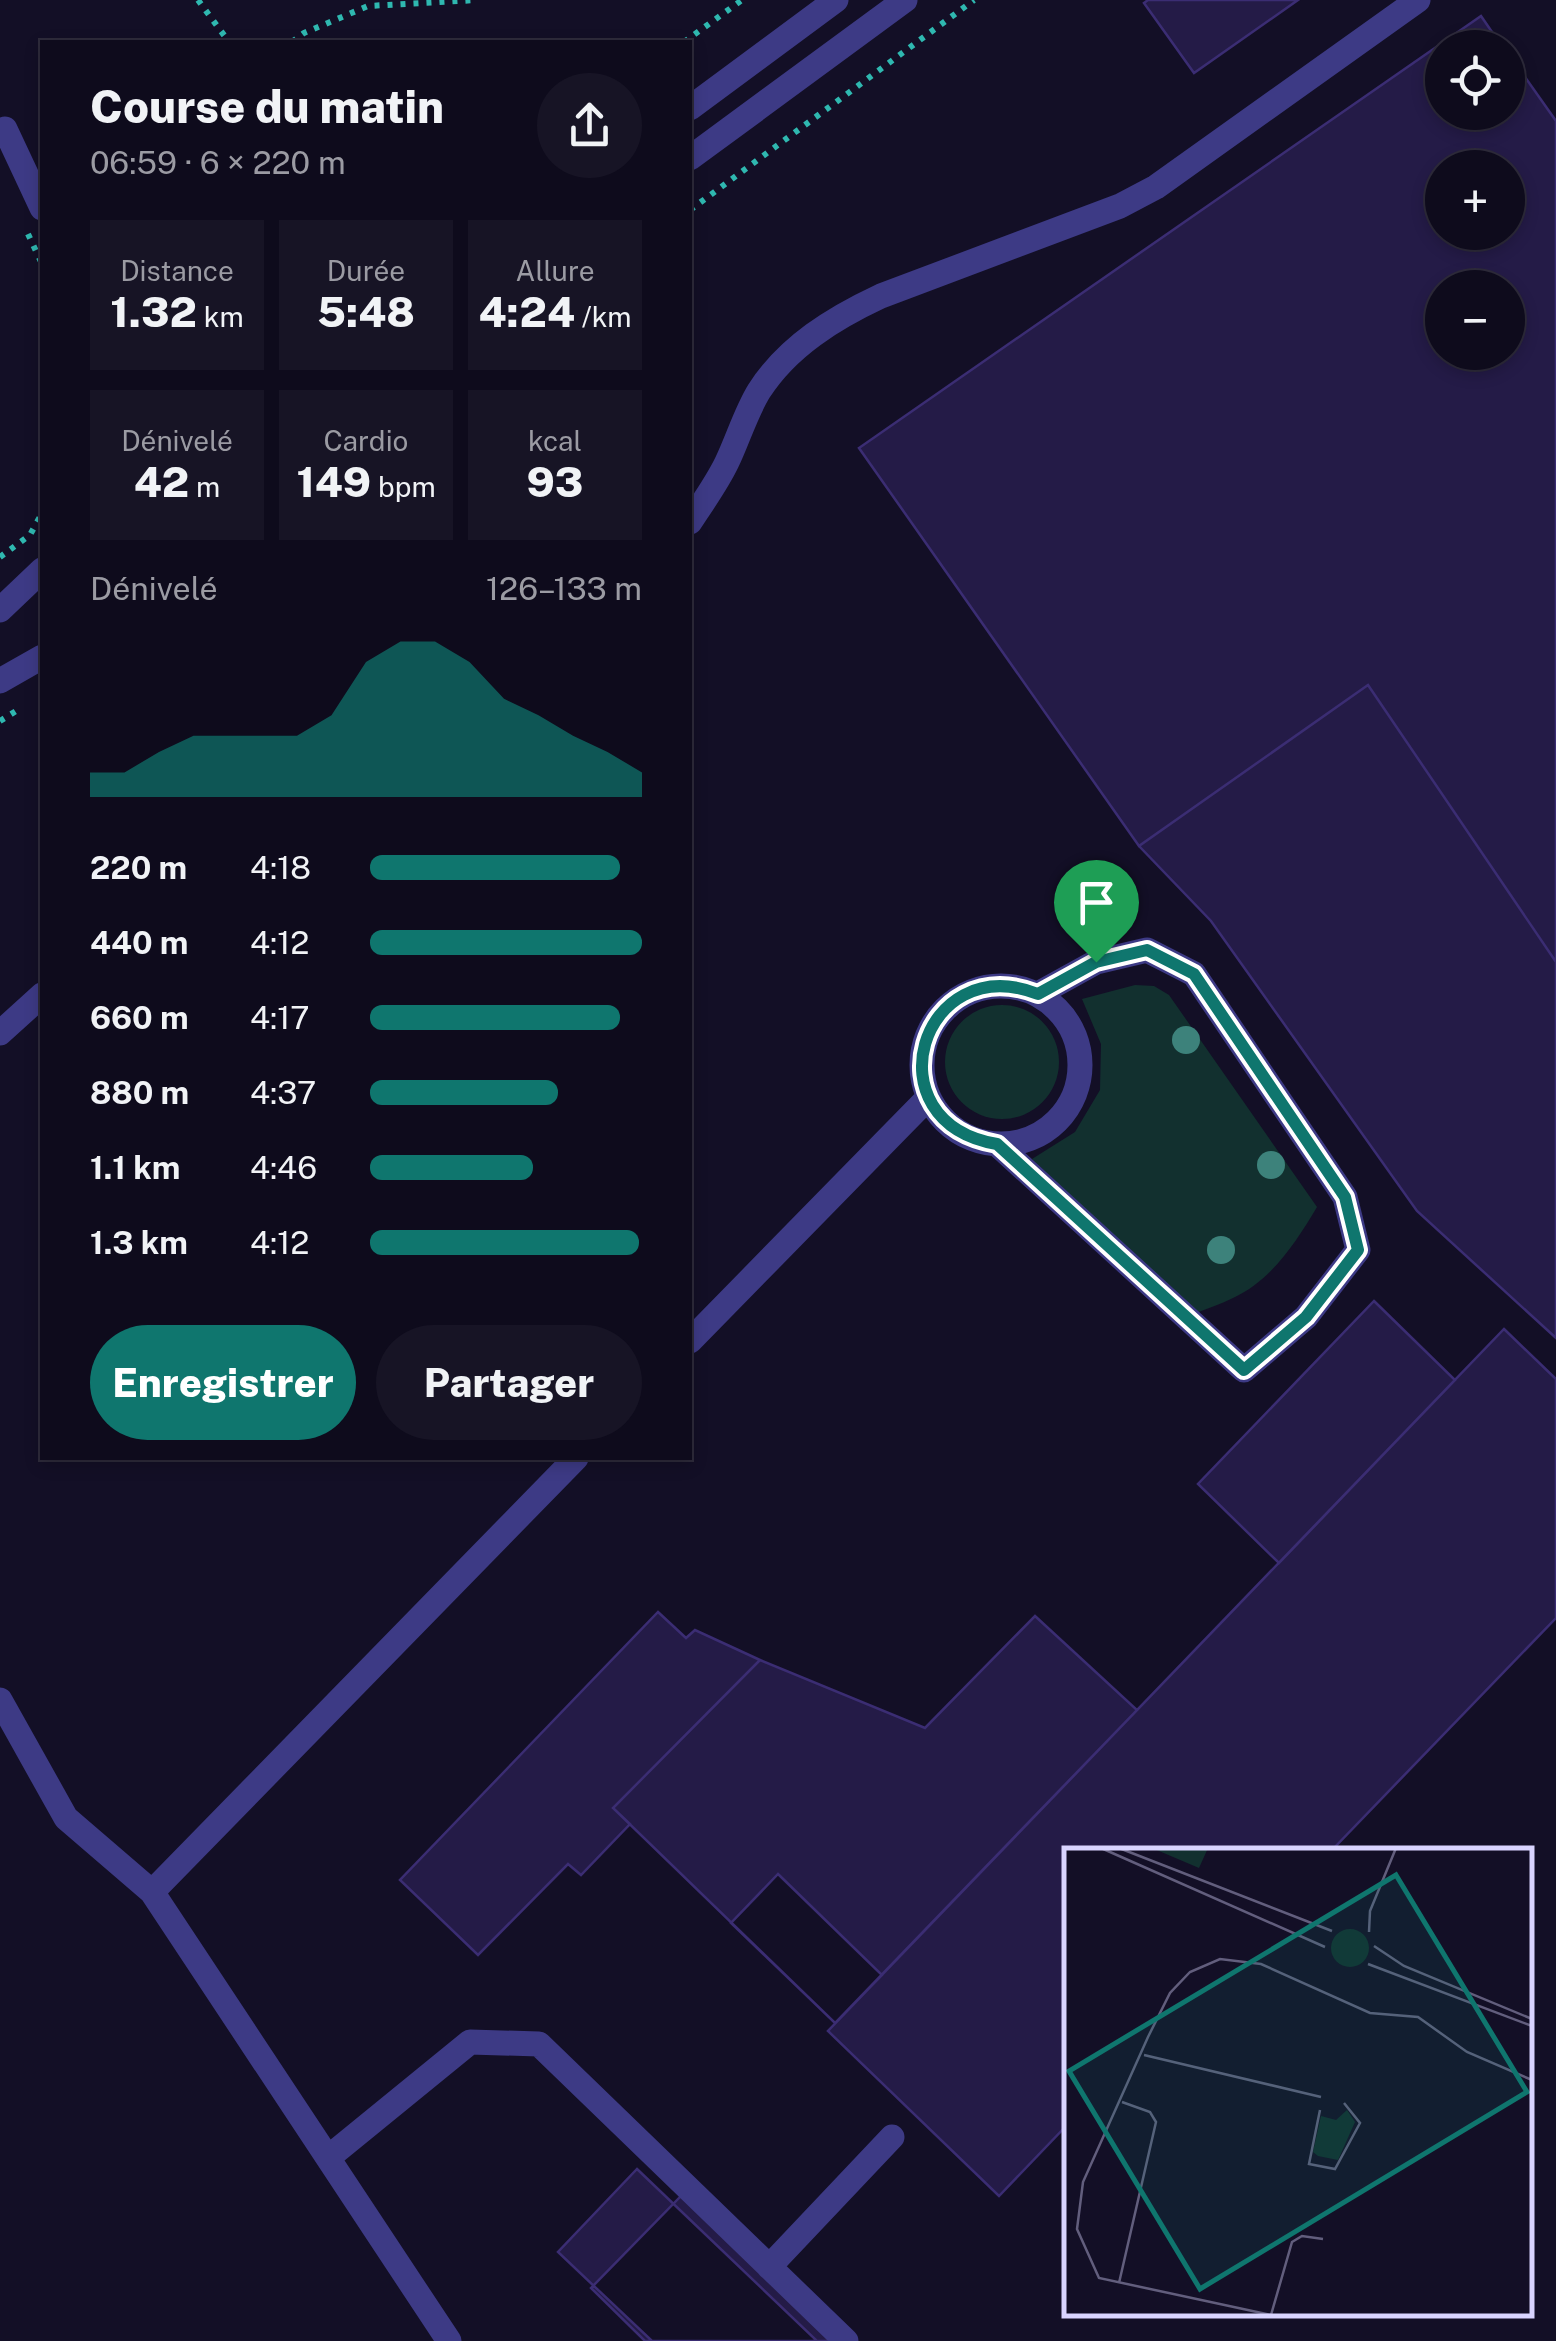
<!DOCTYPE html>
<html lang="fr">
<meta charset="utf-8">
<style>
body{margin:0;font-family:"Public Sans",sans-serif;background:#171425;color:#f1f3f6;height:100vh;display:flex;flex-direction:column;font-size:38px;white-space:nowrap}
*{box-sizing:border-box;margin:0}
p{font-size:32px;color:#9b9ba3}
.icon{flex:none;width:55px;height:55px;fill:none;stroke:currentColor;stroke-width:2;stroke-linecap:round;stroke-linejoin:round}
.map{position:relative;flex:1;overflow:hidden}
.panel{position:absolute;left:40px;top:40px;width:652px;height:1420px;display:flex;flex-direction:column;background:#0e0b1c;border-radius:0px;box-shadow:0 5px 15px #0003,0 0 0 2px #2e2b3b}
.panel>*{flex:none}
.buttons{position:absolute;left:1425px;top:30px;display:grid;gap:20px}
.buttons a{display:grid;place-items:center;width:100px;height:100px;border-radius:50%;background:#0e0b1c;box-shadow:0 5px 15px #0003,0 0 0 2px #2e2b3b;font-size:50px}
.pin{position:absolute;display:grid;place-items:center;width:85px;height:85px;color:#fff;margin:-102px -42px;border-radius:50% 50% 50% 0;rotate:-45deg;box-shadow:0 0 10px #0007}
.pin .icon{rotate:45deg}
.round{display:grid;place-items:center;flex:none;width:105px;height:105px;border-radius:52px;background:#171425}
.overview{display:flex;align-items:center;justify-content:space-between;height:170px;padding:0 50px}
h1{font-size:45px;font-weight:800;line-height:75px}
.figures{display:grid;grid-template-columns:repeat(3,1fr);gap:15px;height:170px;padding:10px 50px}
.figures div{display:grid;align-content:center;border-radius:0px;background:#171425;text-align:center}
.figures b{font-size:42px;font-weight:800}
.figures small{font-size:28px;font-weight:400}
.figures p{font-size:28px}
.chart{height:280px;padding:20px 50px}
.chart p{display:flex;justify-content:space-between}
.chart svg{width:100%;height:180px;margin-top:10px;fill:#0f766e;opacity:.7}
.button{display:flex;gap:20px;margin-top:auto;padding:20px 50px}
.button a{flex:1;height:115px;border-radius:60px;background:#0f766e;color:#fff;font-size:40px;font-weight:800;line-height:115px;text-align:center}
.button a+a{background:#171425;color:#f1f3f6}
ul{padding:0 50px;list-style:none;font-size:32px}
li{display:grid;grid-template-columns:160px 120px 1fr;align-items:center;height:75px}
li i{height:25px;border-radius:12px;background:#0f766e}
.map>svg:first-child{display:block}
</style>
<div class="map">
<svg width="1556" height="2341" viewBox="0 0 1556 2341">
<rect width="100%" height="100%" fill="#130f26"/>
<!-- green -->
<path fill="#12302f" d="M1135,985L1154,986L1169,995L1317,1207C1296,1242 1272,1280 1233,1298C1221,1304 1208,1308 1196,1313L1032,1159L1075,1132L1100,1090L1101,1044L1082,999Z
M945 1062a57 57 0 1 1 114 0a57 57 0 1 1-114 0Z"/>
<!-- building -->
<path fill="#241b47" stroke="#3b2d73" stroke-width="2.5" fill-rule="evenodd" d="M1148,0H1298L1194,73L1144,3Z
M1481,16L1503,48H1442V112H1508V53L1556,121V962L1368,685L1139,846L859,448ZM1442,168H1508V232H1442ZM1442,288H1508V352H1442Z
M1368,685L1556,962V1338L1417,1211L1211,921L1139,846Z
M1374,1301L1455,1380L1279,1563L1198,1484Z
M1504,1329L1556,1379V1618L1331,1851H1066V2126L999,2196L828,2031Z
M658,1612L686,1638L695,1630L760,1660L613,1808L630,1824L581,1875L568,1864L478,1955L400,1880Z
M1035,1616L1137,1710L835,2023L613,1808L760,1660L925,1728Z
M778,1874L882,1975L835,2023L731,1923Z
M637,2169L817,2341H652L558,2252Z
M682,2195L831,2341H645L591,2288Z"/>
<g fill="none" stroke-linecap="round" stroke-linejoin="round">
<!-- path -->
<path stroke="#2fb8b0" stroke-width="6" stroke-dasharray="5 8" stroke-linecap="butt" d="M198,0L229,42
M292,42L304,33L368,6L477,0
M684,42L742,0
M690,210L974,0
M28,234L42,264
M0,557L30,535L42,513
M0,721L16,711"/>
<!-- minor -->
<path stroke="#3d3a85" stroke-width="25" d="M690,108L836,0
M5,129L42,208
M690,158L905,0
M690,522C703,502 717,483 727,462C738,439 746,412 759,391C788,346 834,318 881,296L1120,206L1156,187L1418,0
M0,610L42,570
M0,681L42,657
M922 1065a79 79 0 1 1 158 0a79 79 0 1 1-158 0Z
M0,1033L42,995
M997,1144L1244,1370L1306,1317L1358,1250L1345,1197L1194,974L1147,950L1096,962L1038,994
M690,1341L928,1098
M0,1700L66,1818L152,1892L449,2341
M152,1892L576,1458
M329,2157L470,2042L539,2044L846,2341
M769,2267L892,2137"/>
</g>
<!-- trees -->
<g fill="#3d827b">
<circle cx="1186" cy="1040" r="14"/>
<circle cx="1271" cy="1165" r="14"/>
<circle cx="1221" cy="1250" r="14"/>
</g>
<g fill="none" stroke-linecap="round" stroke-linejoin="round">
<!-- route casing -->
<g stroke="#fff" stroke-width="20">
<path id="route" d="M1147,950L1194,974L1345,1197L1358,1250L1306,1317L1244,1370L997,1144C868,1122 921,948 1038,994L1096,962Z"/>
</g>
<!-- route -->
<use href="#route" stroke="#0f766e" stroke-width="12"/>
</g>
<!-- overview -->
<g transform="translate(1064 1848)">
<rect width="468" height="468" fill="#130f26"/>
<path d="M88,0H144L135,20ZM267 100a19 19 0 1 1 38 0a19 19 0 1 1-38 0ZM283,262L291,274L274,312L254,308L249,304L257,268L272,272Z" fill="#12302f"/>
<path fill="none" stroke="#625e7d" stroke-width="2.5" d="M37,0L261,99M55,0L268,83M305,84L306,63L332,0M310,98L340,118L468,171M304,116L468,178M80,207L257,249M256,262L245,316L271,321L296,275L280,255M55,435L92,274L86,264L58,254M207,467L35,430L13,381L19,334L84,189L106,145L126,124L156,111L197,116L306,165L354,169L403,204L468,232M207,467L228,394L238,388L259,391"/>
<path fill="#0f766e" fill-opacity="0.15" stroke="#0f766e" stroke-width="5" d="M332,27L463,244L136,441L5,223Z"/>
<rect width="468" height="468" fill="none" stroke="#d9d4ff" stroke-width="5"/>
</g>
</svg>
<div class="buttons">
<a><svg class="icon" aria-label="locate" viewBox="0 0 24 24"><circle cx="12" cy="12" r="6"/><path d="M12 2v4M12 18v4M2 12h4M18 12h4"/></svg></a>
<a>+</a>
<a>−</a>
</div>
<div class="pin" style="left:1096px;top:962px;background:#1e9e55"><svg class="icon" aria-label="arrive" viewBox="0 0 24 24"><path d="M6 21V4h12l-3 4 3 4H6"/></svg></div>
<section class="panel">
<div class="overview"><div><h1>Course du matin</h1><p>06:59 · 6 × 220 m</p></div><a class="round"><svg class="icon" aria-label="share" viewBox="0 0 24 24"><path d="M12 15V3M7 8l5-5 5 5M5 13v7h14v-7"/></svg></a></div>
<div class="figures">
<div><p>Distance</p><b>1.32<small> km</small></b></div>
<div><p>Durée</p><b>5:48</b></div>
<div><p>Allure</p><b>4:24<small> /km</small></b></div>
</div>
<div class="figures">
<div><p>Dénivelé</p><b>42<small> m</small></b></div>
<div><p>Cardio</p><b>149<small> bpm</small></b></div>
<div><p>kcal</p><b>93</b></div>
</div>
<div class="chart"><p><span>Dénivelé</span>126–133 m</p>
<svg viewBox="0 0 160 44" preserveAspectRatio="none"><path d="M0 44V38L10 38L20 33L30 29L40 29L50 29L60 29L70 24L80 11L90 6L100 6L110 11L120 20L130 24L140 29L150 33L160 38V44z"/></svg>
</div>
<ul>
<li><b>220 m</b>4:18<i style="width:92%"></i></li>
<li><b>440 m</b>4:12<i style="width:100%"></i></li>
<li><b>660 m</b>4:17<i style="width:92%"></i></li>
<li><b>880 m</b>4:37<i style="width:69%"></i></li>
<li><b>1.1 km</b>4:46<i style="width:60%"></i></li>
<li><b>1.3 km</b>4:12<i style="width:99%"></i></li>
</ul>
<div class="button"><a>Enregistrer</a><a>Partager</a></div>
</section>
</div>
